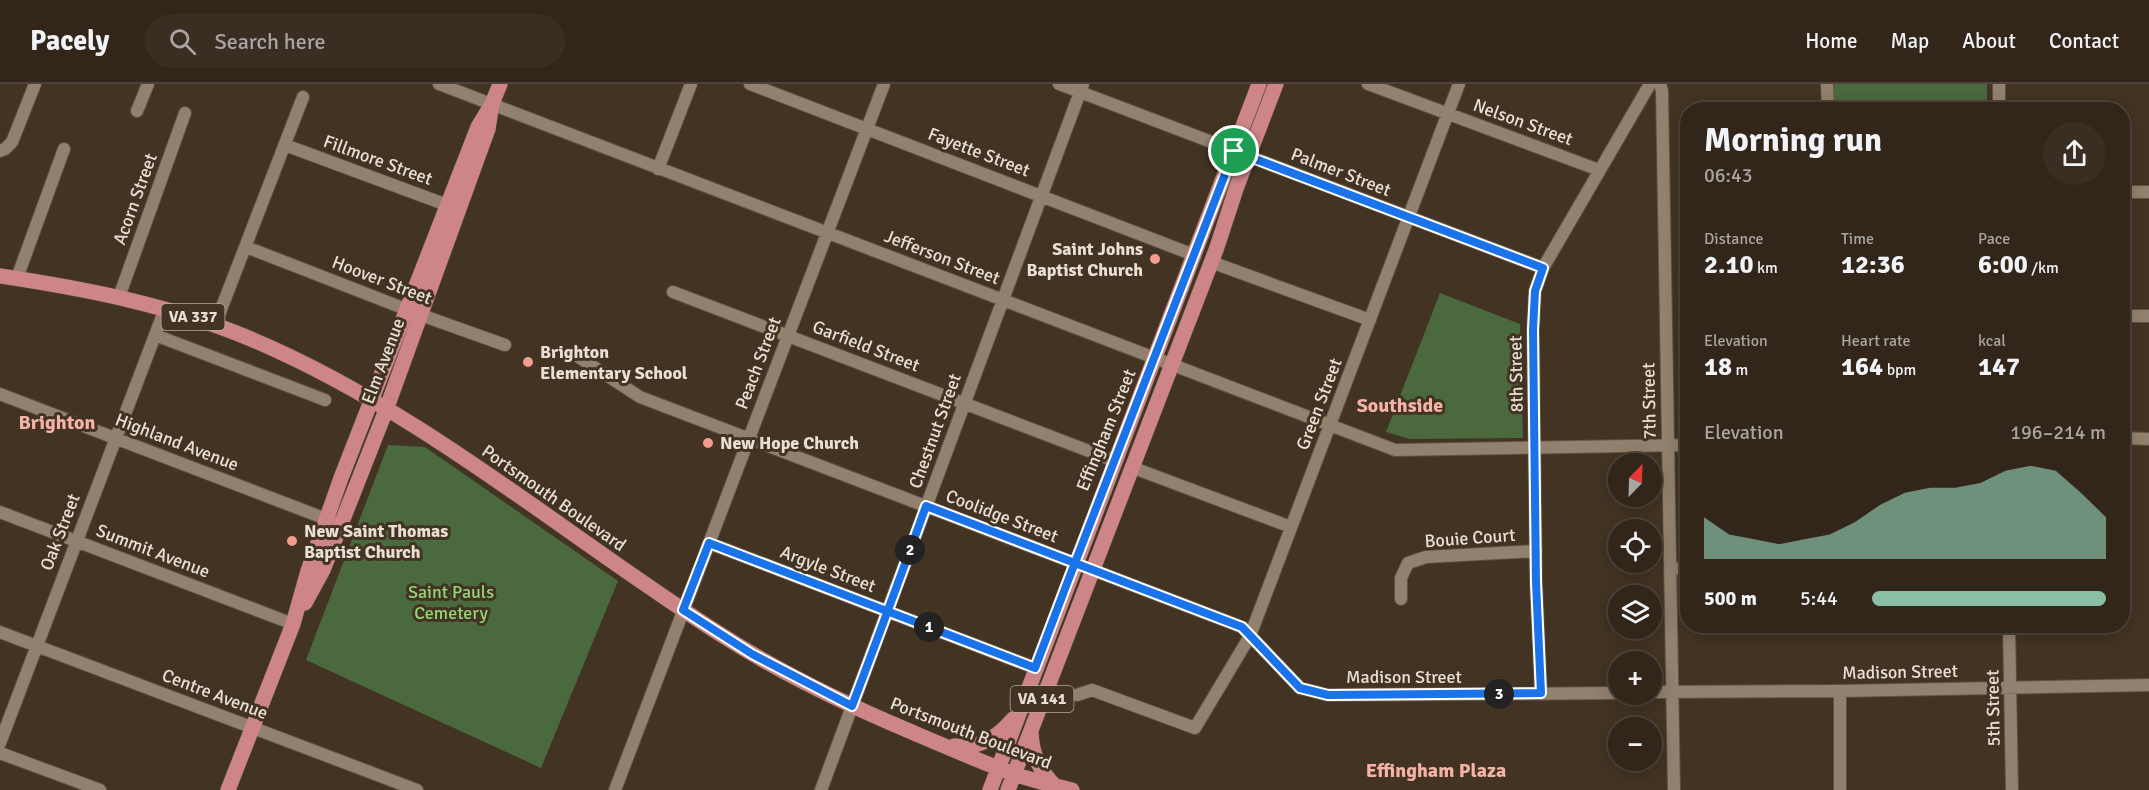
<!DOCTYPE html>
<meta charset="utf-8">
<style>
body{margin:0;font-family:Signika,sans-serif;background:#3a2e23;color:#f1f3f6;height:100vh;display:flex;flex-direction:column;font-size:22px;white-space:nowrap}
*{box-sizing:border-box;margin:0}
p{font-size:20px;color:#a8a5a2}
.icon{flex:none;width:33px;height:33px;fill:none;stroke:currentColor;stroke-width:2;stroke-linecap:round;stroke-linejoin:round}
.map{position:relative;flex:1;overflow:hidden}
.drawer{position:absolute;left:1680px;top:18px;width:450px;height:531px;display:flex;flex-direction:column;background:#32261a;border-radius:24px;box-shadow:0 3px 15px #0003,0 0 0 2px #4d4339}
.drawer>*{flex:none}
.needle{width:39px;rotate:23deg}
.controls{position:absolute;left:1608px;top:369px;display:grid;gap:12px}
.controls a{display:grid;place-items:center;width:54px;height:54px;border-radius:50%;background:#32261a;box-shadow:0 3px 15px #0003,0 0 0 2px #4d4339;font-size:30px}
.pin{position:absolute;display:grid;place-items:center;width:51px;height:51px;color:#fff;margin:-26px;border:3px solid #fff;border-radius:50%;box-shadow:0 2px 6px #0007}
.km{position:absolute;width:30px;height:30px;margin:-15px;border-radius:50%;background:#222;color:#fff;font-size:16px;line-height:30px;text-align:center}
.round{display:grid;place-items:center;flex:none;width:63px;height:63px;border-radius:32px;background:#3a2e23}
.headline{display:flex;align-items:center;justify-content:space-between;height:102px;padding:0 24px}
h1{font-size:33px;font-weight:700;line-height:45px}
.stats{display:grid;grid-template-columns:repeat(3,1fr);gap:9px;height:102px;padding:6px 24px}
.stats div{display:grid;align-content:center}
.stats b{font-size:26px;font-weight:700}
.stats small{font-size:16px;font-weight:400}
.stats p{font-size:16px}
.chart{height:168px;padding:12px 24px}
.chart p{display:flex;justify-content:space-between}
.chart svg{width:100%;height:108px;margin-top:6px;fill:#8abfa5;opacity:.7}
ul{padding:0 24px;list-style:none;font-size:20px}
li{display:grid;grid-template-columns:96px 72px 1fr;align-items:center;height:45px}
li i{height:15px;border-radius:8px;background:#8abfa5}
header{display:flex;align-items:center;gap:36px;box-sizing:border-box;height:84px;padding:0 30px;background:#32261a;border-bottom:2px solid #4d4339}
header strong{font-size:28px}
nav{display:flex;gap:33px;margin-inline-start:auto;font-size:21px}
.search{width:420px;height:54px;background:#3a2e23;display:flex;align-items:center;gap:15px;box-sizing:border-box;padding:0 21px;border-radius:33px;color:#a8a5a2;font-size:22px}
.map>svg:first-child{display:block}
</style>
<header>
<strong>Pacely</strong>
<div class="search"><svg class="icon" aria-label="search" viewBox="0 0 24 24"><circle cx="10" cy="10" r="6"/><path d="M15 15l6 6"/></svg>Search here</div>
<nav><a>Home</a><a>Map</a><a>About</a><a>Contact</a></nav>
</header>
<div class="map">
<svg width="2149" height="706" viewBox="0 0 2149 706">
<rect width="100%" height="100%" fill="#423322"/>
<!-- green -->
<path fill="#4a693e" d="M1833,0H1987V25H1833Z
M1440,209L1520,240L1523,354L1410,355L1386,348Z
M388,361L425,363L618,497L541,684L306,576Z"/>
<g fill="none" stroke-linecap="round" stroke-linejoin="round">
<!-- minor casing -->
<g stroke="#5e5143" stroke-width="14">
<path id="minor" d="M439,0L1395,366L1688,361
M750,0L1194,171
M1059,0L1543,184
M1368,0L1599,86
M1660,0L1662,7L1674,706
M1827,0L1828,26
M1999,0V26
M137,27L148,0
M285,61L455,124
M0,67L5,65L12,58L35,0
M658,85L691,0
M2122,108H2149
M246,163L421,231L505,261
M1211,178L1370,236
M17,194L64,65
M673,208L1115,377
M119,213L185,29
M2122,232H2149
M215,241L303,13
M155,251L325,316
M577,272L640,313L1242,543L1300,604L1328,611L1618,609
M0,310L334,438
M2122,354L2149,355
M1131,383L1291,443
M0,428L293,540
M709,459L1035,584
M1670,485L1688,484
M1401,515V494L1408,479L1426,473L1536,467
M2009,542L2012,706
M0,548L417,706
M1652,608L1840,607L2149,601
M1541,610L1536,498L1533,246L1535,207L1543,184L1650,0
M1077,611L1092,606L1195,644L1250,552L1459,0
M0,659L165,225
M0,669L100,706
M615,706L884,0
M821,706L1083,0
M1840,706V607"/>
</g>
<!-- major casing -->
<g stroke="#5e5143" stroke-width="16">
<path id="major" d="M0,192C86,205 170,221 251,255C420,326 566,452 720,550C779,588 843,619 907,646C942,661 978,677 1014,690C1032,696 1052,701 1072,706
M305,519L323,486L386,326L488,45L492,20L500,0
M1031,648C1032,671 1039,685 1054,701
M954,662C979,665 997,654 1013,635
M228,706L293,540L308,487L341,394L478,43L492,20
M990,706C1079,471 1170,235 1259,0
M1008,706L1216,166L1237,102L1276,0"/>
</g>
<!-- minor -->
<use href="#minor" stroke="#92816e" stroke-width="12"/>
<!-- major -->
<use href="#major" stroke="#cd8587" stroke-width="15"/>
</g>
<g fill="none" stroke-linecap="round" stroke-linejoin="round">
<!-- route casing -->
<g stroke="#fff" stroke-width="12">
<path id="route" d="M1234,67C1168,239 1100,411 1035,584L1025,580L709,459L683,526L752,570L852,622C877,556 902,489 926,422L1242,543L1300,604L1328,611L1541,609L1536,498L1533,246L1535,207L1543,184L1234,67"/>
</g>
<!-- route -->
<use href="#route" stroke="#1a73e8" stroke-width="8"/>
</g>
<!-- markers -->
<g fill="#f49d8d" stroke="#423322" stroke-width="2">
<circle cx="1155" cy="175" r="6"/>
<circle cx="528" cy="278" r="6"/>
<circle cx="708" cy="359" r="6"/>
<circle cx="292" cy="457" r="6"/>
</g>
<g text-anchor="middle" dominant-baseline="central" stroke-width="6" stroke-linejoin="round" paint-order="stroke">
<!-- shield labels -->
<g fill="#423322" stroke="#b7ab9f" stroke-width="1.5">
<rect x="161.5" y="220" width="63" height="26" rx="4.5"/>
<rect x="1010.5" y="602" width="63" height="26" rx="4.5"/>
</g>
<g font-size="16" font-weight="bold" fill="#e9dfd5">
<text x="193" y="233">VA 337</text>
<text x="1042" y="615">VA 141</text>
</g>
<!-- street labels -->
<g font-size="18" fill="#e9dfd5" stroke="#423322">
<text transform="translate(1523 38) rotate(20)">Nelson Street</text>
<text transform="translate(979 68) rotate(21)">Fayette Street</text>
<text transform="translate(378 76) rotate(20)">Fillmore Street</text>
<text transform="translate(1341 88) rotate(21)">Palmer Street</text>
<text transform="translate(135 115) rotate(-70)">Acorn Street</text>
<text transform="translate(942 173) rotate(21)">Jefferson Street</text>
<text transform="translate(382 196) rotate(21)">Hoover Street</text>
<text transform="translate(866 262) rotate(21)">Garfield Street</text>
<text transform="translate(383 277) rotate(-69)">Elm Avenue</text>
<text transform="translate(758 279) rotate(-69)">Peach Street</text>
<text transform="translate(1516 290) rotate(-91)">8th Street</text>
<text transform="translate(1649 317) rotate(-91)">7th Street</text>
<text transform="translate(1319 320) rotate(-69)">Green Street</text>
<text transform="translate(1106 346) rotate(-68)">Effingham Street</text>
<text transform="translate(935 347) rotate(-70)">Chestnut Street</text>
<text transform="translate(177 358) rotate(21)">Highland Avenue</text>
<text transform="translate(554 414) rotate(35)">Portsmouth Boulevard</text>
<text transform="translate(1002 432) rotate(21)">Coolidge Street</text>
<text transform="translate(60 448) rotate(-69)">Oak Street</text>
<text transform="translate(1470 454) rotate(-4)">Bouie Court</text>
<text transform="translate(153 467) rotate(21)">Summit Avenue</text>
<text transform="translate(828 485) rotate(21)">Argyle Street</text>
<text transform="translate(1900 588) rotate(-1)">Madison Street</text>
<text x="1404" y="593">Madison Street</text>
<text transform="translate(215 610) rotate(21)">Centre Avenue</text>
<text transform="translate(1993 624) rotate(-91)">5th Street</text>
<text transform="translate(971 649) rotate(21)">Portsmouth Boulevard</text>
</g>
<!-- poi labels -->
<g font-size="18" font-weight="bold" fill="#e9dfd5" stroke="#423322" text-anchor="start">
<text x="1143" y="165" text-anchor="end">Saint Johns<tspan x="1143" dy="21">Baptist Church</tspan></text>
<text x="540" y="268">Brighton<tspan x="540" dy="21">Elementary School</tspan></text>
<text x="720" y="359">New Hope Church</text>
<text x="304" y="447">New Saint Thomas<tspan x="304" dy="21">Baptist Church</tspan></text>
</g>
<!-- park labels -->
<g font-size="18" fill="#92d678" stroke="#423322">
<text x="451" y="508">Saint Pauls<tspan x="451" dy="21">Cemetery</tspan></text>
</g>
<!-- neighbourhood labels -->
<g font-size="20" font-weight="bold" fill="#f5b2a6" stroke="#423322">
<text x="1400" y="321">Southside</text>
<text x="57" y="338">Brighton</text>
<text x="1436" y="686">Effingham Plaza</text>
</g>
</g>
</svg>
<div class="controls">
<a><svg class="needle" viewBox="-14 -14 28 28"><path d="M0-13l5 13h-10z" fill="#e53935"/><path d="M0 13l5-13h-10z" fill="#a8a5a2"/></svg></a>
<a><svg class="icon" aria-label="locate" viewBox="0 0 24 24"><circle cx="12" cy="12" r="6"/><path d="M12 2v4M12 18v4M2 12h4M18 12h4"/></svg></a>
<a><svg class="icon" aria-label="layers" viewBox="0 0 24 24"><path d="M12 4l9 5-9 5-9-5zM3 14l9 5 9-5"/></svg></a>
<a>+</a>
<a>−</a>
</div>
<div class="pin" style="left:1234px;top:67px;background:#1e9e55"><svg class="icon" aria-label="arrive" viewBox="0 0 24 24"><path d="M6 21V4h12l-3 4 3 4H6"/></svg></div>
<b class="km" style="left:929px;top:543px">1</b>
<b class="km" style="left:910px;top:466px">2</b>
<b class="km" style="left:1499px;top:610px">3</b>
<section class="drawer">
<div class="headline"><div><h1>Morning run</h1><p>06:43</p></div><a class="round"><svg class="icon" aria-label="share" viewBox="0 0 24 24"><path d="M12 15V3M7 8l5-5 5 5M5 13v7h14v-7"/></svg></a></div>
<div class="stats">
<div><p>Distance</p><b>2.10<small> km</small></b></div>
<div><p>Time</p><b>12:36</b></div>
<div><p>Pace</p><b>6:00<small> /km</small></b></div>
</div>
<div class="stats">
<div><p>Elevation</p><b>18<small> m</small></b></div>
<div><p>Heart rate</p><b>164<small> bpm</small></b></div>
<div><p>kcal</p><b>147</b></div>
</div>
<div class="chart"><p><span>Elevation</span>196–214 m</p>
<svg viewBox="0 0 160 44" preserveAspectRatio="none"><path d="M0 44V27L10 34L20 36L30 38L40 36L50 34L60 29L70 22L80 17L90 15L100 15L110 13L120 8L130 6L140 8L150 17L160 27V44z"/></svg>
</div>
<ul>
<li><b>500 m</b>5:44<i style="width:100%"></i></li>
</ul>
</section>
</div>
